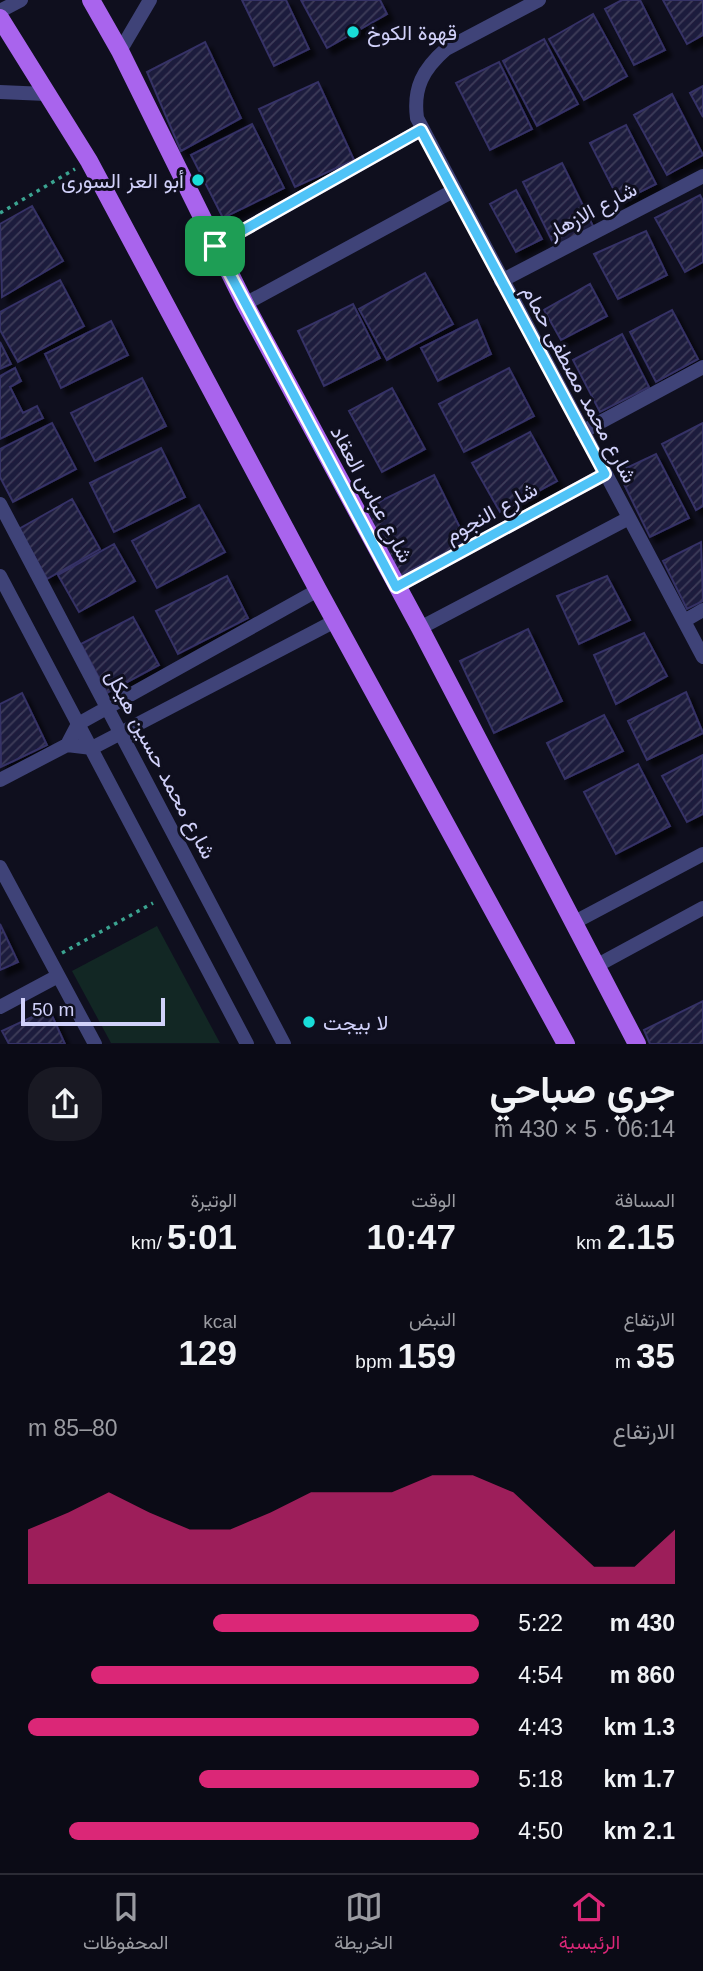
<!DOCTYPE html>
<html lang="ar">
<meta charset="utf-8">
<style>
body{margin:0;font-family:Helvetica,Vazirmatn,sans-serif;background:#191923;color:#f1f3f6;direction:rtl;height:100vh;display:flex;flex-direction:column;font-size:26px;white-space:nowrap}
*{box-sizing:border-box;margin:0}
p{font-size:23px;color:#9a9ba1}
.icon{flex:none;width:38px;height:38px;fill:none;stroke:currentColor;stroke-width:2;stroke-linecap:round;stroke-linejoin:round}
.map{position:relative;height:1044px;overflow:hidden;direction:ltr}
.details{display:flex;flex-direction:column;background:#0b0b16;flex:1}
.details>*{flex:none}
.scale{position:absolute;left:21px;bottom:18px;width:144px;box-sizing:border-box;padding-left:7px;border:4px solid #d1d1fa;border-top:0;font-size:19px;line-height:24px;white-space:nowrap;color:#d1d1fa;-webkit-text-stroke:5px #0f0f1e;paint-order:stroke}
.pin{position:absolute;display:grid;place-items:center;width:60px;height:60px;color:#fff;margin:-30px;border-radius:14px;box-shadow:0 4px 10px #0006}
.round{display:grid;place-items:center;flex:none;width:74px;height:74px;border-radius:28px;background:#191923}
.head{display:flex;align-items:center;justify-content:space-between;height:119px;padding:0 28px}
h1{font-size:38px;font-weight:700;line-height:52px}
.stats{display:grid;grid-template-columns:repeat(3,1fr);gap:10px;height:119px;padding:7px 28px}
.stats div{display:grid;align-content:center}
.stats b{font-size:35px;font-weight:700}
.stats small{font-size:19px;font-weight:400}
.stats p{font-size:19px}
.chart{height:196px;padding:14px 28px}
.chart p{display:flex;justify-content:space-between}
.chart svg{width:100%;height:126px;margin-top:7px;fill:#db2777;opacity:.7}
ul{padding:0 28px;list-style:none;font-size:23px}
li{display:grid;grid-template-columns:112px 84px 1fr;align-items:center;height:52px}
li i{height:18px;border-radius:9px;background:#db2777}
.tabs{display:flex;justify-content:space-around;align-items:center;height:98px;border-top:2px solid #2b2b35;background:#0b0b16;font-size:19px;color:#9a9ba1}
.tabs a{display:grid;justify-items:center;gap:4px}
.tabs .selected{color:#db2777}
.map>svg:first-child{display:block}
</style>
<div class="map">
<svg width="703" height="1044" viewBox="0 0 703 1044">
<defs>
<pattern id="building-hatch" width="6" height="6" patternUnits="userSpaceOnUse" patternTransform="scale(1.75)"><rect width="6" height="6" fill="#1f1d3d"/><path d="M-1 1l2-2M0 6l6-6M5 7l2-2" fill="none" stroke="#3e3d5a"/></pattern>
<filter id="shadow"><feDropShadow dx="6" dy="6" stdDeviation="2" flood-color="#0009"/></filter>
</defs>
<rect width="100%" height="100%" fill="#0f0f1e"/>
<!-- green -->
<path fill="#122724" d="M157,926L220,1043H111L72,971Z"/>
<!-- building -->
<path fill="url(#building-hatch)" stroke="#353166" stroke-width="2" filter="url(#shadow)" d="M242,0H286L309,49L274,66Z
M301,0H380L387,14L327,48Z
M622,0H640L665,50L634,65L605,9Z
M663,0H703V35L687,44Z
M593,14L627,76L584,100L549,39Z
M544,39L578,104L537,126L503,61Z
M205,42L241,118L181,151L147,72Z
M499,62L532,129L490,150L456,83Z
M318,82L354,160L295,187L259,109Z
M703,86V117L690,93Z
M672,94L703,155L667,175L634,115Z
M252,124L284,188L223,218L191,155Z
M626,125L656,184L620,202L590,143Z
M562,163L594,228L555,247L523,182Z
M516,190L542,239L516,252L490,204Z
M700,195L703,201V262L685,272L655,218Z
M32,206L63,261L2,297L0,224Z
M646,231L667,275L618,299L594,254Z
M425,273L453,324L387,360L359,309Z
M60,280L84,326L18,362L0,330V312Z
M590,284L607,316L561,340L544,310Z
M353,304L380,358L324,386L298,331Z
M672,310L698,359L656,382L630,332Z
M477,320L491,354L438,381L421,348Z
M111,321L128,355L61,388L45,354Z
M622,334L649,387L600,412L573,360Z
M0,342L11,364L0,369Z
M15,368L21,381L10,387L23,413L37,406L43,418L0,439V376Z
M509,368L534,416L464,452L439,404Z
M142,378L166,426L95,461L71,413Z
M392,388L425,449L382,472L349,411Z
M52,423L76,469L13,502L0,477V449Z
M703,423V506L696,510L662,444Z
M530,432L557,481L500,512L472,463Z
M161,448L185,497L114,532L90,483Z
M656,454L689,518L650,537L618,472Z
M434,475L467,542L397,577L364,509Z
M72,499L100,549L47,579L19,529Z
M199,505L225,552L157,588L132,541Z
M701,542L703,601L687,609L663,561Z
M114,544L135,581L79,612L58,575Z
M227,576L248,618L178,654L156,611Z
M607,576L630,620L579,644L557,596Z
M133,617L159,665L107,693L81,644Z
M528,629L562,701L494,733L460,661Z
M644,633L667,676L616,704L594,655Z
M686,692L703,733L647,760L628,721Z
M22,693L47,745L1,767L0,704Z
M604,715L623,751L565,779L547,743Z
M703,755V814L687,822L662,776Z
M638,764L670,826L616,854L584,792Z
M0,924L18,962L0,970Z
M703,1001V1044H650L644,1030Z
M49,1009L65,1044H9L2,1031Z"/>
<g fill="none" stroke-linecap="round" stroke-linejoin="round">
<!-- path -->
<path stroke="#3ba491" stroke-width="3.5" stroke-dasharray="3.5 5" stroke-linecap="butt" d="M0,213L75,169
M62,953L153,903"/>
<!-- minor -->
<path stroke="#3f4378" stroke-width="14" d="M539,0L446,49C423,69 413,88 417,118L703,657
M215,246L421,130
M501,281L703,176
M245,304L453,191
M582,432L703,367
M0,504L284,1044
M0,576L247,1044
M396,587L605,474
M684,621L703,610
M420,628L629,518
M67,745L78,724L318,590
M0,780L67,745L92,748L335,621
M0,867L95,1044
M573,923L703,854
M596,966L703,908
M0,1007L58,976"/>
<!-- tertiary -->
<path stroke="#3f4378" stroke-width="14" d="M0,11L21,0
M120,51L150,0
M0,92L46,94"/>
<!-- primary -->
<path stroke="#a964ed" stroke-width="18" d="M91,0L120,51L245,304L420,628L637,1044
M0,18L89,161L318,590L566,1044"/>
</g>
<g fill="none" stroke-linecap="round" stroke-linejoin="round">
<!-- route casing -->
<g stroke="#fff" stroke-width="14">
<path id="route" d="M421,130L605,474L396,587L215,246Z"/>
</g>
<!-- route -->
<use href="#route" stroke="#4fc3f7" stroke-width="9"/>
</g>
<!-- markers -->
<g fill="#19ddd9" stroke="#0f0f1e" stroke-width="2.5">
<circle cx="353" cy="32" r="7"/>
<circle cx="198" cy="180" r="7"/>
<circle cx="309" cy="1022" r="7"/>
</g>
<g text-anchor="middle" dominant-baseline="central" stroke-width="6" stroke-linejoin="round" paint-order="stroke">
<!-- poi labels -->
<g font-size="21" fill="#d1d1fa" stroke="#0f0f1e" text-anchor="start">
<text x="367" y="32">قهوة الكوخ</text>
<text x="184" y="180" text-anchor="end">أبو العز السورى</text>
<text x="323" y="1022">لا بيجت</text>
</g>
<!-- street labels -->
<g font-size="21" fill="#d1d1fa" stroke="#0f0f1e">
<text transform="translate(592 210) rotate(-28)">شارع الازهار</text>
<text transform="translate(580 384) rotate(62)">شارع محمد مصطفى حمام</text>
<text transform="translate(372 494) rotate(62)">شارع عباس العقاد</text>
<text transform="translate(491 512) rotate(-29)">شارع النجوم</text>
<text transform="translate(161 764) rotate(62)">شارع محمد حسين هيكل</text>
</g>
</g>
</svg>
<div class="scale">50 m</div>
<div class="pin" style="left:215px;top:246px;background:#1e9e55"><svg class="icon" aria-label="arrive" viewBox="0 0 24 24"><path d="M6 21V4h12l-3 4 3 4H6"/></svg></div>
</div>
<section class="details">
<div class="head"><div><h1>جري صباحي</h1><p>06:14 · 5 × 430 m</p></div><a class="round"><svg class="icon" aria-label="share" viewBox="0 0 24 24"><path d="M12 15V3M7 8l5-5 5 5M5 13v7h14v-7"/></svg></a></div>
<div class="stats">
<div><p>المسافة</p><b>2.15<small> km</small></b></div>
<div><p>الوقت</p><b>10:47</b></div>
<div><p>الوتيرة</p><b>5:01<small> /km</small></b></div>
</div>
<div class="stats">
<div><p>الارتفاع</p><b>35<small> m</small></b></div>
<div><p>النبض</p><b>159<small> bpm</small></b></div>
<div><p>kcal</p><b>129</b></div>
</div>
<div class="chart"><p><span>الارتفاع</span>80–85 m</p>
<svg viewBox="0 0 160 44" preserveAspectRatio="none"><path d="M0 44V25L10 19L20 12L30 19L40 25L50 25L60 19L70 12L80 12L90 12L100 6L110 6L120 12L130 25L140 38L150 38L160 25V44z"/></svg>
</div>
<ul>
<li><b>430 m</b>5:22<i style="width:59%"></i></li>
<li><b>860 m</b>4:54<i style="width:86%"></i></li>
<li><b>1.3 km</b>4:43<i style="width:100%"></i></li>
<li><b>1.7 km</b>5:18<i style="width:62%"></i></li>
<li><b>2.1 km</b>4:50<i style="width:91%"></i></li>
</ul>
</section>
<nav class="tabs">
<a class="selected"><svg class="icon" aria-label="home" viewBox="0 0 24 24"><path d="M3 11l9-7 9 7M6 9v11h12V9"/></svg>الرئيسية</a>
<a><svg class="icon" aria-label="map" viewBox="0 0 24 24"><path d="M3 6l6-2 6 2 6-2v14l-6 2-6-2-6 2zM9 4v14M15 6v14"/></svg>الخريطة</a>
<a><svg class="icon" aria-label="saved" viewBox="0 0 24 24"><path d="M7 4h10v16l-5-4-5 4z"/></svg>المحفوظات</a>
</nav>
